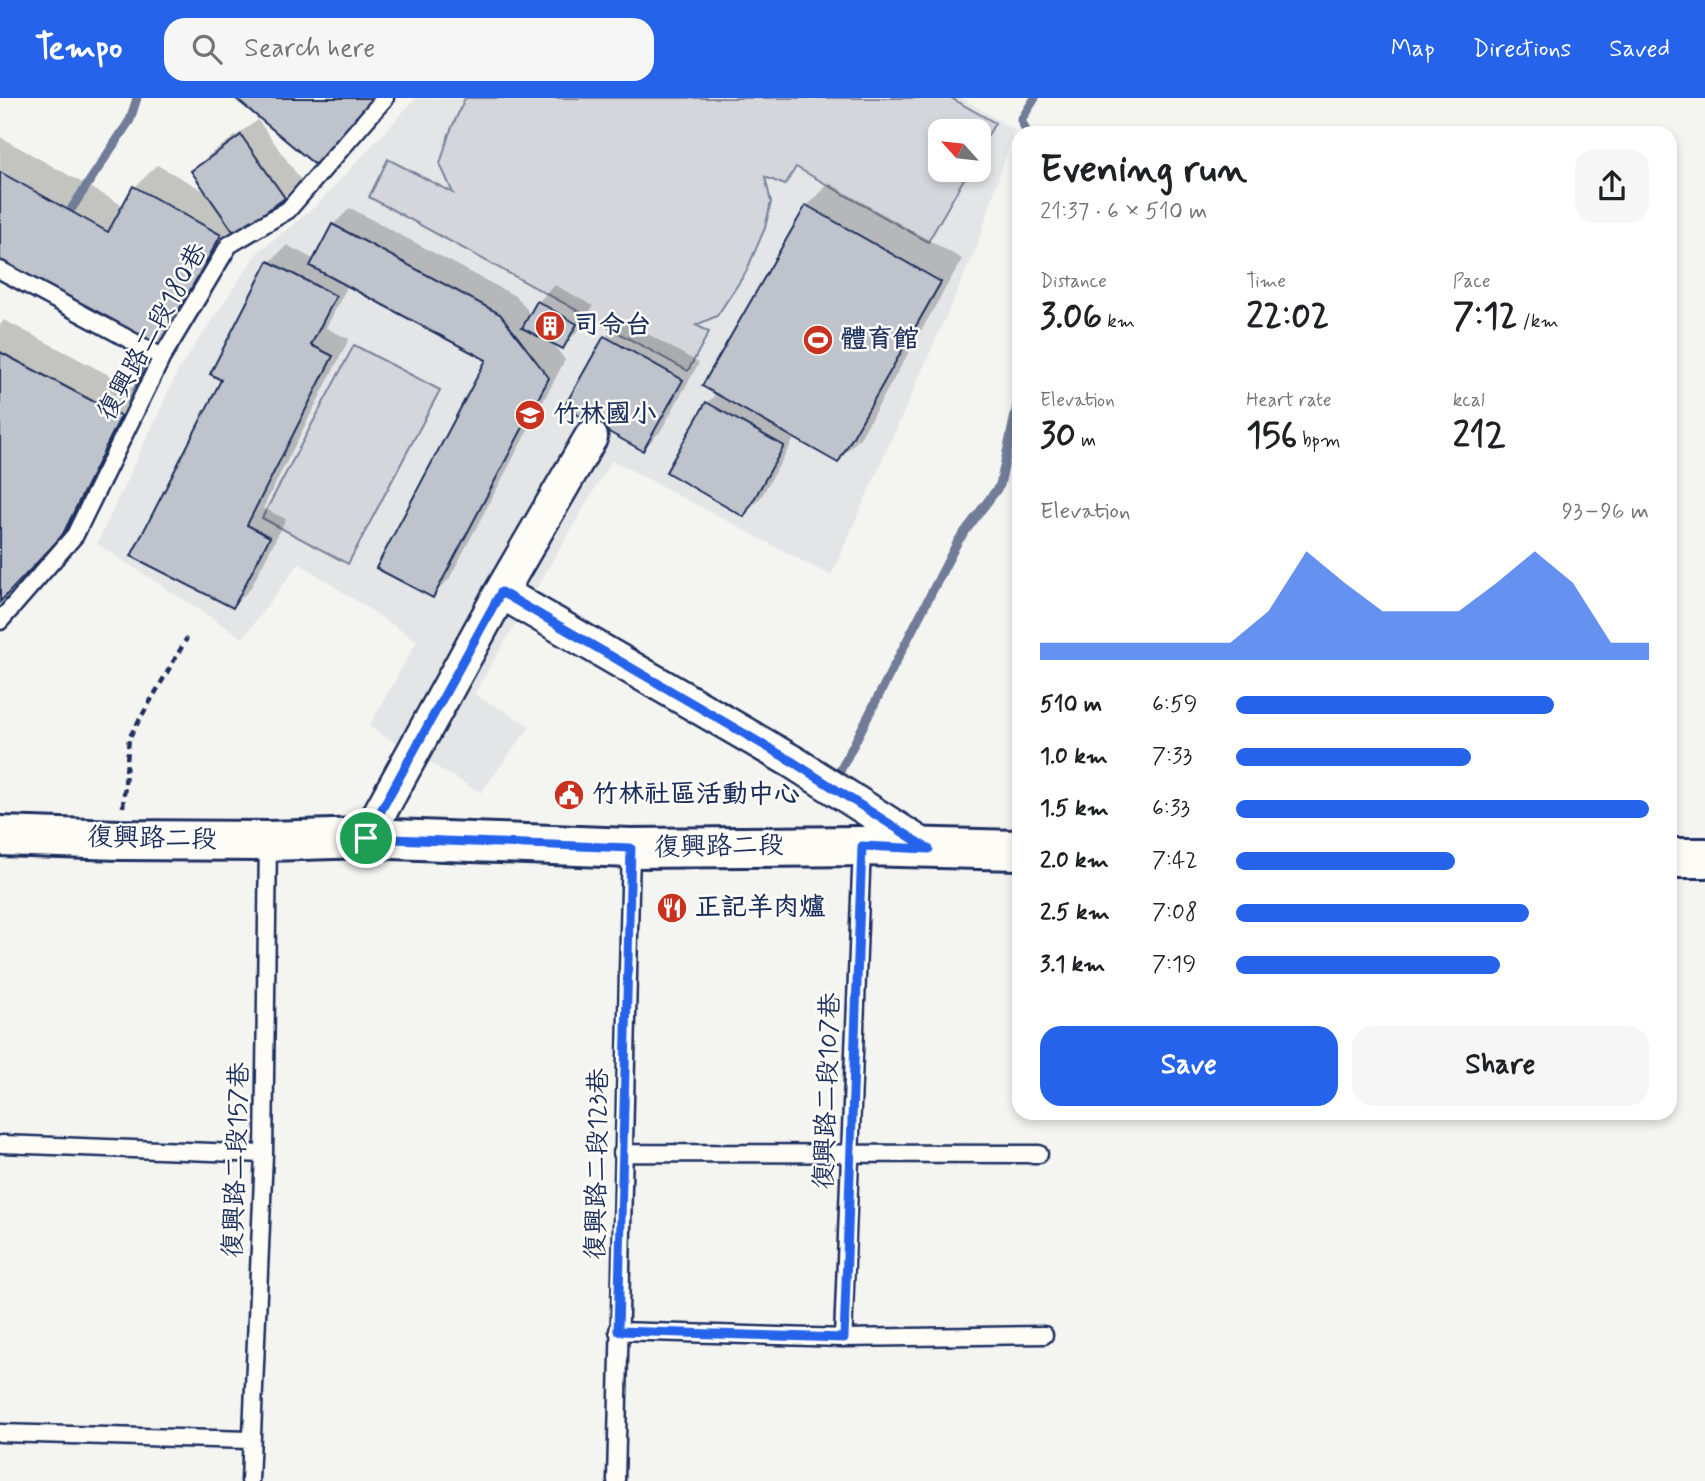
<!DOCTYPE html>
<meta charset="utf-8">
<style>
body{margin:0;font-family:Mynerve,"LXGW WenKai TC",sans-serif;background:#f6f6f6;color:#202124;height:100vh;display:flex;flex-direction:column;font-size:26px;white-space:nowrap}
*{box-sizing:border-box;margin:0}
p{font-size:23px;color:#757577}
.icon{flex:none;width:38px;height:38px;fill:none;stroke:currentColor;stroke-width:2;stroke-linecap:round;stroke-linejoin:round}
.map{position:relative;flex:1;overflow:hidden}
.drawer{position:absolute;left:1012px;top:28px;width:665px;height:994px;display:flex;flex-direction:column;background:#fff;border-radius:21px;box-shadow:0 4px 10px #0003}
.drawer>*{flex:none}
.needle{width:46px;rotate:297deg}
.buttons{position:absolute;left:928px;top:21px;display:grid;gap:14px}
.buttons a{display:grid;place-items:center;width:63px;height:63px;border-radius:14px;background:#fff;box-shadow:0 4px 10px #0003;font-size:35px}
.pin{position:absolute;display:grid;place-items:center;width:60px;height:60px;color:#fff;margin:-30px;border:4px solid #fff;border-radius:50%;box-shadow:0 2px 7px #0007}
.round{display:grid;place-items:center;flex:none;width:74px;height:74px;border-radius:21px;background:#f6f6f6}
.head{display:flex;align-items:center;justify-content:space-between;height:119px;padding:0 28px}
h1{font-size:38px;font-weight:700;line-height:52px}
.metrics{display:grid;grid-template-columns:repeat(3,1fr);gap:10px;height:119px;padding:7px 28px}
.metrics div{display:grid;align-content:center}
.metrics b{font-size:35px;font-weight:700}
.metrics small{font-size:19px;font-weight:400}
.metrics p{font-size:19px}
.chart{height:196px;padding:14px 28px}
.chart p{display:flex;justify-content:space-between}
.chart svg{width:100%;height:126px;margin-top:7px;fill:#2563eb;opacity:.7}
.primary-button{display:flex;gap:14px;margin-top:auto;padding:14px 28px}
.primary-button a{flex:1;height:80px;border-radius:21px;background:#2563eb;color:#fff;font-size:28px;font-weight:700;line-height:80px;text-align:center}
.primary-button a+a{background:#f6f6f6;color:#202124}
ul{padding:0 28px;list-style:none;font-size:23px}
li{display:grid;grid-template-columns:112px 84px 1fr;align-items:center;height:52px}
li i{height:18px;border-radius:9px;background:#2563eb}
header{display:flex;align-items:center;gap:42px;box-sizing:border-box;height:98px;padding:0 35px;background:#2563eb;color:#fff}
header strong{font-size:33px}
nav{display:flex;gap:38px;margin-inline-start:auto;font-size:24px}
.search{width:490px;height:63px;background:#f6f6f6;display:flex;align-items:center;gap:18px;box-sizing:border-box;padding:0 24px;border-radius:21px;color:#757577;font-size:26px}
.map>svg:first-child{display:block}
</style>
<header>
<strong>Tempo</strong>
<div class="search"><svg class="icon" aria-label="search" viewBox="0 0 24 24"><circle cx="10" cy="10" r="6"/><path d="M15 15l6 6"/></svg>Search here</div>
<nav><a>Map</a><a>Directions</a><a>Saved</a></nav>
</header>
<div class="map">
<svg width="1705" height="1383" viewBox="0 0 1705 1383">
<rect width="100%" height="100%" fill="#f4f4f1"/>
<filter id="ink" filterUnits="userSpaceOnUse"><feTurbulence type="fractalNoise" baseFrequency=".0143" numOctaves="2"/><feDisplacementMap in="SourceGraphic" scale="14" xChannelSelector="R" yChannelSelector="G"/><feConvolveMatrix kernelMatrix="1 2 1 2 8 2 1 2 1" color-interpolation-filters="sRGB"/></filter>
<g filter="url(#ink)">
<!-- built -->
<path fill="#e4e5e6" fill-rule="evenodd" d="M416,0H962L1014,32L976,151L831,478L612,362L474,596L530,628L481,695L369,629L417,543L299,465L243,540L97,446L179,271L257,155L316,108ZM940,33H978V72H940Z"/>
<!-- green -->
<path fill="#d4d6db" stroke="#78829c" stroke-width="2" d="M465,0H951L995,25L978,55V33H940V72H969L928,144L796,69L785,87L765,79L771,104L765,130L746,174L717,218L696,227L709,234L688,273L369,99L388,61L453,95L440,66L449,36Z
M354,247L440,292L348,466L262,420Z"/>
<!-- shadow -->
<path fill="#0003" d="M258,22L301,82L284,99L233,130L179,227L157,250L0,162V39L124,108L135,89L157,67L208,95L193,73L210,56Z
M829,85L962,161L860,340L837,363L795,339L761,399L744,416L707,305L718,294L807,108Z
M350,110L517,199L531,217L538,204L555,187L593,208L580,231L563,248L550,242L565,262L449,481L432,498L488,261L348,187L326,230L349,241L263,410L286,421L250,491L233,508L224,281L270,164L287,147L315,162L333,127Z
M4,222L143,295L84,414L0,502V227Z
M623,222L699,265L660,334L643,351L606,239Z"/>
<g fill="none" stroke-linecap="round" stroke-linejoin="round">
<!-- stream -->
<path stroke="#717c98" stroke-width="9" d="M1027,35L1021,22L1035,0
M66,119L130,22L137,0
M132,304L154,252
M838,677L958,443L1000,387L1018,303"/>
</g>
<!-- building -->
<path fill="#bfc3cc" stroke="#1b2f5e" stroke-width="2" d="M235,0H377L319,70Z
M241,37L285,100L235,136L191,73Z
M0,74L108,134L133,88L221,137L157,252L0,164Z
M806,107L941,184L838,365L702,288Z
M332,126L500,216L549,280L433,500L376,470L486,262L310,168Z
M268,163L336,198L311,247L333,258L247,427L270,439L233,510L131,458L221,282L210,276Z
M537,203L577,226L563,251L522,230Z
M604,238L683,282L643,353L564,309Z
M0,254L121,318L62,438L0,504Z
M706,304L784,348L744,419L666,374Z"/>
<g fill="none" stroke-linecap="round" stroke-linejoin="round">
<!-- service casing -->
<g stroke="#1b2f5e" stroke-width="21">
<path id="service" d="M0,172L162,259
M0,523L75,437L162,259L229,147L288,112L385,0
M2,1046L264,1056
M622,1055L1039,1056
M618,1233L843,1240L1044,1237
M843,1240L862,748
M0,1335L250,1342
M250,1383L264,1056L268,743
M616,1383L631,750"/>
</g>
<!-- minor casing -->
<g stroke="#1b2f5e" stroke-width="37">
<path id="minor" d="M501,494L793,664L929,751
M366,740L501,494L591,339"/>
</g>
<!-- secondary casing -->
<g stroke="#1b2f5e" stroke-width="44">
<path id="secondary" d="M0,738L120,742L268,743L366,740L631,750L862,748L1018,752
M1670,760H1705"/>
</g>
<!-- path -->
<path stroke="#1b2f5e" stroke-width="4.5" stroke-dasharray="7 5" stroke-linecap="butt" d="M123,709L129,640L187,540"/>
<!-- service -->
<use href="#service" stroke="#fdfcf7" stroke-width="16"/>
<!-- minor -->
<use href="#minor" stroke="#fdfcf7" stroke-width="32"/>
<!-- secondary -->
<use href="#secondary" stroke="#fdfcf7" stroke-width="38"/>
</g>
</g>
<g fill="none" stroke-linecap="round" stroke-linejoin="round" filter="url(#ink)">
<!-- route casing -->
<g stroke="#fff" stroke-width="14">
<path id="route" d="M501,494L793,664L929,751L862,748L844,1240L618,1233L631,750L366,740Z"/>
</g>
<!-- route -->
<use href="#route" stroke="#2563eb" stroke-width="9"/>
</g>
<!-- icons -->
<defs>
<g id="building-disc" transform="scale(1.575)"><circle r="9.5" fill="#c8321e" stroke="#fdfcf7"/><path d="M-4-6H4V6H1V3H-1V6H-4ZM-2.5-4.3h1.7v1.8h-1.7ZM.8-4.3h1.7v1.8H.8ZM-2.5-1h1.7V.8h-1.7ZM.8-1h1.7V.8H.8Z" fill="#fff"/></g>
<g id="stadium-disc" transform="scale(1.575)"><circle r="9.5" fill="#c8321e" stroke="#fdfcf7"/><path d="M0-5a6.5 5 0 1 0 0 10a6.5 5 0 1 0 0-10ZM-3.5-1.8h7v3.6h-7Z" fill="#fff"/></g>
<g id="school-disc" transform="scale(1.575)"><circle r="9.5" fill="#c8321e" stroke="#fdfcf7"/><path d="M0-5L7-2L0 1L-7-2ZM-4 1L0 2.5L4 1V4Q0 6-4 4Z" fill="#fff"/></g>
<g id="civic-disc" transform="scale(1.575)"><circle r="9.5" fill="#c8321e" stroke="#fdfcf7"/><path d="M-.6-6.5H3V-4.5H.6V-3L4-1V1h2V6H-6V1h2V-1L-.6-3ZM-1.2 2.5V6h2.4V2.5Z" fill="#fff"/></g>
<g id="restaurant-disc" transform="scale(1.575)"><circle r="9.5" fill="#c8321e" stroke="#fdfcf7"/><path d="M-5-6h1v4h1v-4h1v4h1v-4h1v5L-1.5 .5V6h-2V.5L-5-1ZM5-6V6H3V1.5H1.5Q1.5-4 5-6Z" fill="#fff"/></g>
</defs>
<g fill-rule="evenodd">
<use href="#building-disc" x="550" y="228"/>
<use href="#stadium-disc" x="818" y="242"/>
<use href="#school-disc" x="530" y="317"/>
<use href="#civic-disc" x="569" y="697"/>
<use href="#restaurant-disc" x="672" y="810"/>
</g>
<g text-anchor="middle" dominant-baseline="central" stroke-width="5" stroke-linejoin="round" paint-order="stroke">
<!-- poi labels -->
<g font-size="26" font-weight="bold" fill="#1b2f5e" stroke="#fdfcf7" text-anchor="start">
<text x="573" y="228">司令台</text>
<text x="841" y="242">體育館</text>
<text x="553" y="317">竹林國小</text>
<text x="592" y="697">竹林社區活動中心</text>
<text x="695" y="810">正記羊肉爐</text>
</g>
<!-- street labels -->
<g font-size="26" fill="#1b2f5e" stroke="#fdfcf7">
<text transform="translate(153 234) rotate(-61)">復興路二段180巷</text>
<text transform="translate(152 741) rotate(1)">復興路二段</text>
<text transform="translate(719 749) rotate(-1)">復興路二段</text>
<text transform="translate(828 993) rotate(-88)">復興路二段107巷</text>
<text transform="translate(237 1062) rotate(-88)">復興路二段157巷</text>
<text transform="translate(598 1066) rotate(-89)">復興路二段123巷</text>
</g>
</g>
</svg>
<div class="buttons">
<a><svg class="needle" viewBox="-14 -14 28 28"><path d="M0-13l5 13h-10z" fill="#e53935"/><path d="M0 13l5-13h-10z" fill="#757577"/></svg></a>
</div>
<div class="pin" style="left:366px;top:740px;background:#1e9e55"><svg class="icon" aria-label="arrive" viewBox="0 0 24 24"><path d="M6 21V4h12l-3 4 3 4H6"/></svg></div>
<section class="drawer">
<div class="head"><div><h1>Evening run</h1><p>21:37 · 6 × 510 m</p></div><a class="round"><svg class="icon" aria-label="share" viewBox="0 0 24 24"><path d="M12 15V3M7 8l5-5 5 5M5 13v7h14v-7"/></svg></a></div>
<div class="metrics">
<div><p>Distance</p><b>3.06<small> km</small></b></div>
<div><p>Time</p><b>22:02</b></div>
<div><p>Pace</p><b>7:12<small> /km</small></b></div>
</div>
<div class="metrics">
<div><p>Elevation</p><b>30<small> m</small></b></div>
<div><p>Heart rate</p><b>156<small> bpm</small></b></div>
<div><p>kcal</p><b>212</b></div>
</div>
<div class="chart"><p><span>Elevation</span>93–96 m</p>
<svg viewBox="0 0 160 44" preserveAspectRatio="none"><path d="M0 44V38L10 38L20 38L30 38L40 38L50 38L60 27L70 6L80 17L90 27L100 27L110 27L120 17L130 6L140 17L150 38L160 38V44z"/></svg>
</div>
<ul>
<li><b>510 m</b>6:59<i style="width:77%"></i></li>
<li><b>1.0 km</b>7:33<i style="width:57%"></i></li>
<li><b>1.5 km</b>6:33<i style="width:100%"></i></li>
<li><b>2.0 km</b>7:42<i style="width:53%"></i></li>
<li><b>2.5 km</b>7:08<i style="width:71%"></i></li>
<li><b>3.1 km</b>7:19<i style="width:64%"></i></li>
</ul>
<div class="primary-button"><a>Save</a><a>Share</a></div>
</section>
</div>
